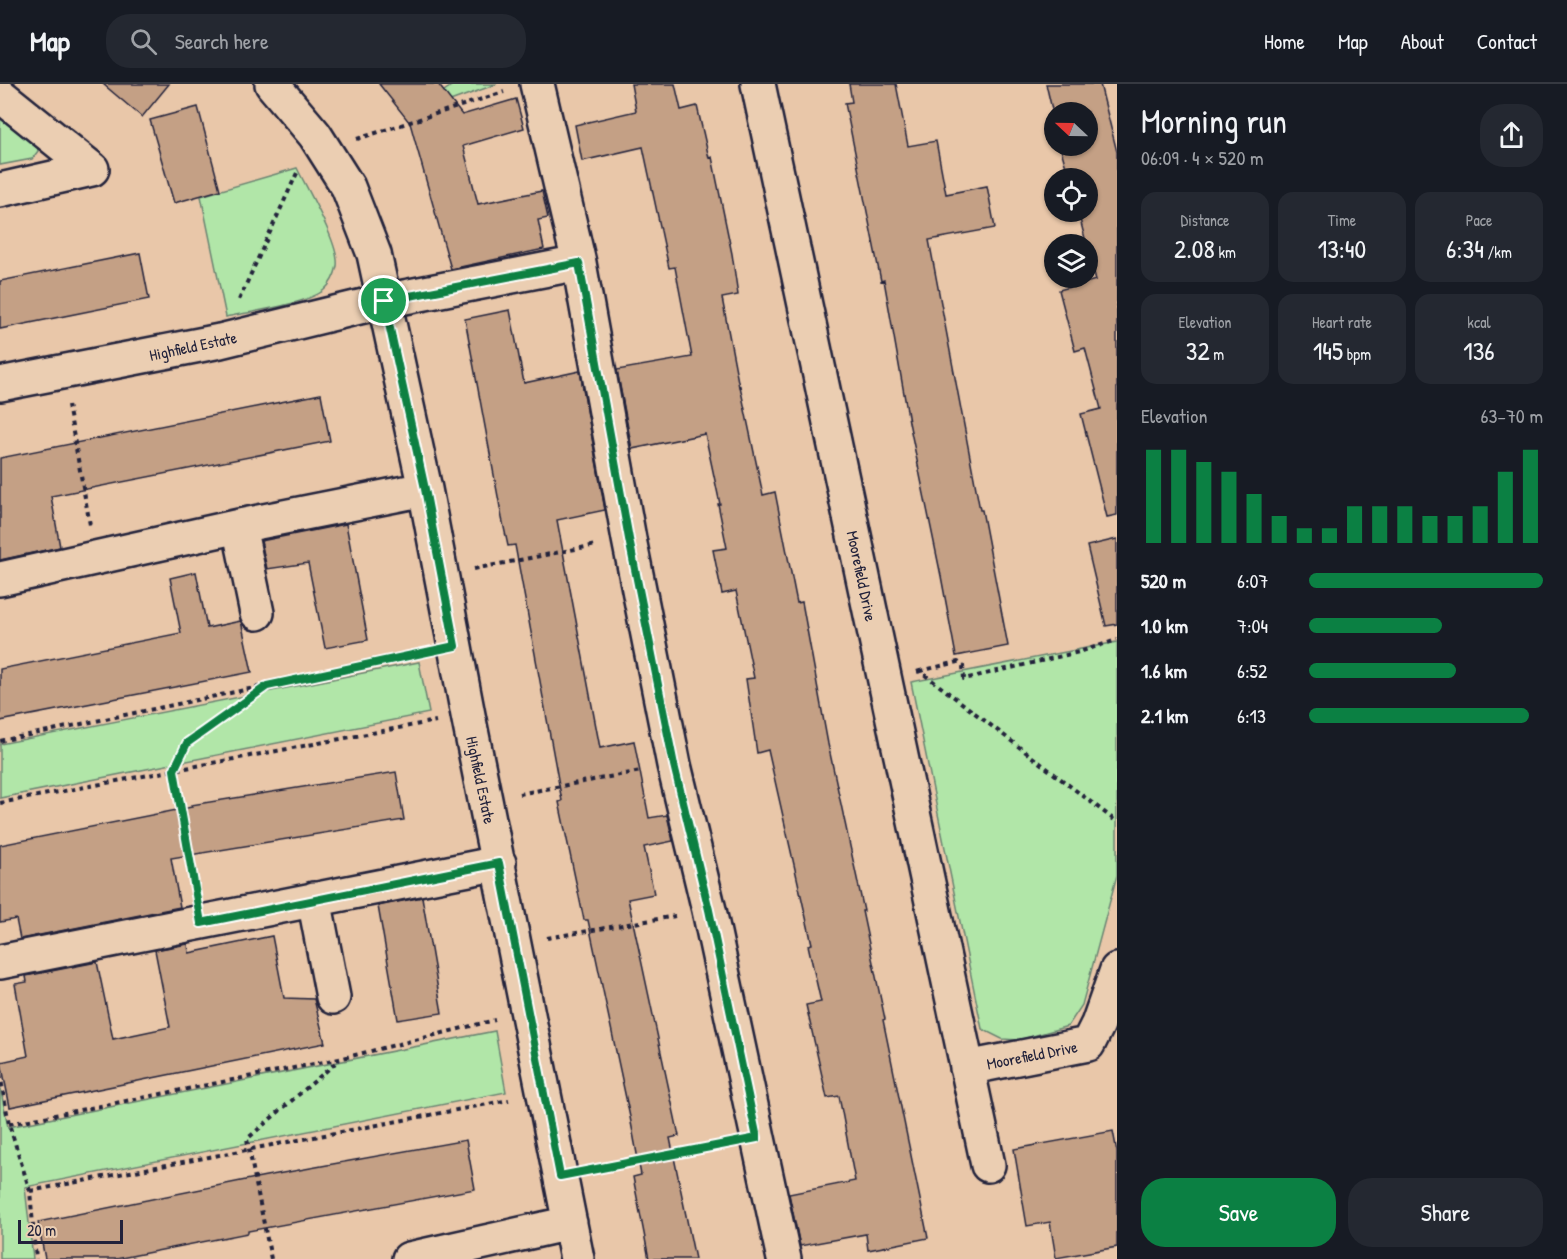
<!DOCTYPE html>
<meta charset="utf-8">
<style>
body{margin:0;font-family:"Patrick Hand",sans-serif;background:#242831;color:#f1f3f6;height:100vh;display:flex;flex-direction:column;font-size:22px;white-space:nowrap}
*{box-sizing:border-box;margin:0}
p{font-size:20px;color:#9ea1a6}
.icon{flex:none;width:33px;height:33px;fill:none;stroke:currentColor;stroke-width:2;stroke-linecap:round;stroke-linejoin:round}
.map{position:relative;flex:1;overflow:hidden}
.details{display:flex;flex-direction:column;background:#171b24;width:450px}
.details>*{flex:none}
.needle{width:39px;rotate:292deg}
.buttons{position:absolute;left:1044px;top:18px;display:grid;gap:12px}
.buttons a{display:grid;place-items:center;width:54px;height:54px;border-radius:50%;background:#171b24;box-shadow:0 2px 4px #0004;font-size:30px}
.scale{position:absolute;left:18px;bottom:15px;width:105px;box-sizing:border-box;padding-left:6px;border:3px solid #22223b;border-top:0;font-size:16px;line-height:21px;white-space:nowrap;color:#22223b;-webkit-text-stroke:4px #ebceb2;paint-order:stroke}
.pin{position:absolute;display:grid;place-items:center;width:51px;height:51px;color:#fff;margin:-26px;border:3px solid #fff;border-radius:50%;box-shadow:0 2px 6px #0007}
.round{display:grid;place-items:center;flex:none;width:63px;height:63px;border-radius:24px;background:#242831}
.overview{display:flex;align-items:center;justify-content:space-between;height:102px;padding:0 24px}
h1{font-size:33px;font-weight:600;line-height:45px}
.figures{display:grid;grid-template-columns:repeat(3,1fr);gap:9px;height:102px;padding:6px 24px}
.figures div{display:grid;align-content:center;border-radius:15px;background:#242831;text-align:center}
.figures b{font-size:26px;font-weight:600}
.figures small{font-size:16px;font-weight:400}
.figures p{font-size:16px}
.chart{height:168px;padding:12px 24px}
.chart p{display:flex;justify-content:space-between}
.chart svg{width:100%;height:108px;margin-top:6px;stroke:#0b8043;stroke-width:6}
.primary-button{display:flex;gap:12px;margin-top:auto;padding:12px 24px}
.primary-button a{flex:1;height:69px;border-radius:24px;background:#0b8043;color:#fff;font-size:24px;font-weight:600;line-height:69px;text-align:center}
.primary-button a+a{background:#242831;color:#f1f3f6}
ul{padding:0 24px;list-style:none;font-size:20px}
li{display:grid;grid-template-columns:96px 72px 1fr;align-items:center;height:45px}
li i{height:15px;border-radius:8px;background:#0b8043}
header{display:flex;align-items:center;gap:36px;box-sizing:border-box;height:84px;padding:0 30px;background:#171b24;border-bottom:2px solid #363941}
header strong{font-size:28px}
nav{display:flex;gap:33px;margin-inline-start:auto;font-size:21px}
.search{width:420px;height:54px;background:#242831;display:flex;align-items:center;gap:15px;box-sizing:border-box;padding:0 21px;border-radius:24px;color:#9ea1a6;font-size:22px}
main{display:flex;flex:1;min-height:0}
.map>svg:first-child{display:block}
</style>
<header>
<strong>Map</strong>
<div class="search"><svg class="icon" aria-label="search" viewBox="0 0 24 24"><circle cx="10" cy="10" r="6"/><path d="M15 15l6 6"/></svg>Search here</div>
<nav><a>Home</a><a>Map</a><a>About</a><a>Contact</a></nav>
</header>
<main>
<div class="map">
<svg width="1117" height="1175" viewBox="0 0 1117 1175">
<rect width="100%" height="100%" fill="#e9c7a9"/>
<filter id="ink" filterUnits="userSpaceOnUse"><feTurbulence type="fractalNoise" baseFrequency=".0167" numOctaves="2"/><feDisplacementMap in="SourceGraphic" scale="12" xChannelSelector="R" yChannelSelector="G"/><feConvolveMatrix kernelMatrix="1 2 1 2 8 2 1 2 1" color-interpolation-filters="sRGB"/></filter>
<g filter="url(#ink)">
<!-- green -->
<path fill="#b1e6a8" stroke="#6a8472" stroke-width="1.5" d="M454,0H497L409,32Z
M0,30L37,61L38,67L32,75L0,81Z
M297,84C307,105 340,161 337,182C335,191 331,200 324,206C307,220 250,228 226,233L201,112Z
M1117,558V791L1082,921L1068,942L1019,956L1002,955L982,945L911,598Z
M419,578L429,629L0,714V660Z
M495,947L506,1008L25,1103L33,1175H0V1002L8,1043Z"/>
<!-- building -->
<path fill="#c4a085" stroke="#22223b" stroke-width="1.5" d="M103,0H169L142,33Z
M379,0H438L462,31L516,15L524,44L463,62L478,120L542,107L548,134L538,136L544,165L451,185L410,39Z
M631,0H675L681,26L697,22L709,74L712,73L732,170L738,211L722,214L739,303L740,302L763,411L775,408L797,519L802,518L828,660L864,827H862L885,935L883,936L928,1154L868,1166L866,1150L800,1162L789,1110L855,1097L839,1012L827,1014L806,921L821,918L808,861L812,860L768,666L757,669L746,595L754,594L736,507L722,510L713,466L727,464L718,420H720L705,350L632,365L617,286L692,273L675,183L669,184L643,63L582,77L575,41L636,27Z
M849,0H896L908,62L936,57L946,110L987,102L995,144L929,156L980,426H982L1008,562L956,572L941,492L909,338L884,196L881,197L845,19L852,18Z
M1046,0H1100L1117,68V431L1107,433L1081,330L1101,325L1085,264L1075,267L1059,206L1096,196L1078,128H1088V94H1069L1060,62H1088V28H1054V34Z
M198,23L220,106L174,119L150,36Z
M140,169L149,215L0,245V197Z
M510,226L524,299L580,287L605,426L557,436L600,664L634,657L649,734L667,731L673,757L644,763L654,810L628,815L679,1052L670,1054L695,1175H649L633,1093L641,1091L630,1033L588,836H584L559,718L562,717L515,461L508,462L502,434L465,235Z
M321,310L330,357L51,412L60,463L0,476V374Z
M346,440L368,556L325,564L308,479L267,485L261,457Z
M1117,455V540L1106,542L1087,462Z
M196,488L207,544L241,537L252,588L0,637V585L181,549L170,494Z
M396,688L404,736L171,774L180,823L20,855L16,835L0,838V761L192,723L191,721Z
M422,813L442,929L398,936L378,822Z
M272,852L284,914L314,915L325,959L10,1023L1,978L28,972L15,900L27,898L26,892L97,878L113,955L170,943L155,866L188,860L189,869Z
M1113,1047L1117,1068V1163L1056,1174L1050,1138L1027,1142L1014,1065Z
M466,1056L475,1105L248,1147V1149L116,1175H45L38,1138L266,1092Z"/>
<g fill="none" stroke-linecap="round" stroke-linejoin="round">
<!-- minor casing -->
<g stroke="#22223b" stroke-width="38">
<path id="minor" d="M272,0L315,51L348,103L374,170L425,405L468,631L577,1175
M537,0L579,179
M758,0L988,1081
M0,11L92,85L0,106
M0,300L220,257L384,217L579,179L629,455L674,681L709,826L784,1175
M239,442L257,529
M0,495L239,442L425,405
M314,815L333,913
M0,878L499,779
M967,984L1088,960L1098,940L1117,886
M409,1175L570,1139"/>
</g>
<!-- path -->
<path stroke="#22223b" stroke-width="4" stroke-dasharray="4.5 4.5" stroke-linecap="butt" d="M357,55L504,8
M239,216L297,89
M68,321L90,441
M474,485L596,461
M920,587L958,578L963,582L964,595L1079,568L1117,556
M917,588L920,587L1117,738
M0,657L422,569
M519,710L641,687
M0,719L436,637
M195,804L174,686L187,659L264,605
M547,854L675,832
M0,990L9,1040L30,1107L36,1175
M9,1040L339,975L495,936
M593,1086L724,1060
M30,1107L509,1016
M271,1175L247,1055L339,976"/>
<!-- minor -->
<use href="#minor" stroke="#ebceb2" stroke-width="33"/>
</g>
</g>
<g fill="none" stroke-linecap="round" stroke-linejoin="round" filter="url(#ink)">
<!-- route casing -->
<g stroke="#fff" stroke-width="12">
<path id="route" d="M579,179L629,455L674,681L709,826L757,1054L560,1092L499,779L201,839L174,686L187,659L267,602L455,562L425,405L384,217Z"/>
</g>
<!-- route -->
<use href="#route" stroke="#0b8043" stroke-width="8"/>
</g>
<g text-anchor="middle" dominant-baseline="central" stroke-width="4.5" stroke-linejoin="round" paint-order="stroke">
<!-- street labels -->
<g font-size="16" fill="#22223b" stroke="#ebceb2">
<text transform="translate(193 262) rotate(-12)">Highfield Estate</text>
<text transform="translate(862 492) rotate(78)">Moorefield Drive</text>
<text transform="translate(481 696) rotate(78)">Highfield Estate</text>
<text transform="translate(1032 971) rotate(-11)">Moorefield Drive</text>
</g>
</g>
</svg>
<div class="buttons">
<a><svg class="needle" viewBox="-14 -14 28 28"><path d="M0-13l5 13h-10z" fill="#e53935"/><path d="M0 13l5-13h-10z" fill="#9ea1a6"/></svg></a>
<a><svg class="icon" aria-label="locate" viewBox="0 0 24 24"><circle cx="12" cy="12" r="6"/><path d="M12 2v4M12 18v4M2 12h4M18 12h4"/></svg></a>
<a><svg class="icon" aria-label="layers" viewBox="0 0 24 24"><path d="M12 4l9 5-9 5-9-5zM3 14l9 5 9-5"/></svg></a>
</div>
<div class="scale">20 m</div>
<div class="pin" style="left:384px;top:217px;background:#1e9e55"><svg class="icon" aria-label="arrive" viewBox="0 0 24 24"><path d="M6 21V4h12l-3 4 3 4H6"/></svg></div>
</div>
<section class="details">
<div class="overview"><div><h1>Morning run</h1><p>06:09 · 4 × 520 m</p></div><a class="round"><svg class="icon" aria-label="share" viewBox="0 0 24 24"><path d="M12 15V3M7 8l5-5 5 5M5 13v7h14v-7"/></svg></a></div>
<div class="figures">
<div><p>Distance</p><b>2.08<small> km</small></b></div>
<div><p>Time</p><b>13:40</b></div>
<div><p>Pace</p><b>6:34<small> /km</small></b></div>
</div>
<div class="figures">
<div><p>Elevation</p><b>32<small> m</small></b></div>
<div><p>Heart rate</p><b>145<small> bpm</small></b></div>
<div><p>kcal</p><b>136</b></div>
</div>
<div class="chart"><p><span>Elevation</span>63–70 m</p>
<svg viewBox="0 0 160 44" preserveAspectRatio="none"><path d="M5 44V6M15 44V6M25 44V11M35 44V15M45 44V24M55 44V33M65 44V38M75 44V38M85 44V29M95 44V29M105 44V29M115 44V33M125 44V33M135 44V29M145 44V15M155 44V6"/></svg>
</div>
<ul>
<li><b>520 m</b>6:07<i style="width:100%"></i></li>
<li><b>1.0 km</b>7:04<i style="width:57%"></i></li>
<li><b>1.6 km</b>6:52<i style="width:63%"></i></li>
<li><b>2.1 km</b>6:13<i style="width:94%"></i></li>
</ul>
<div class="primary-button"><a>Save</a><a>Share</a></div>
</section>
</main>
